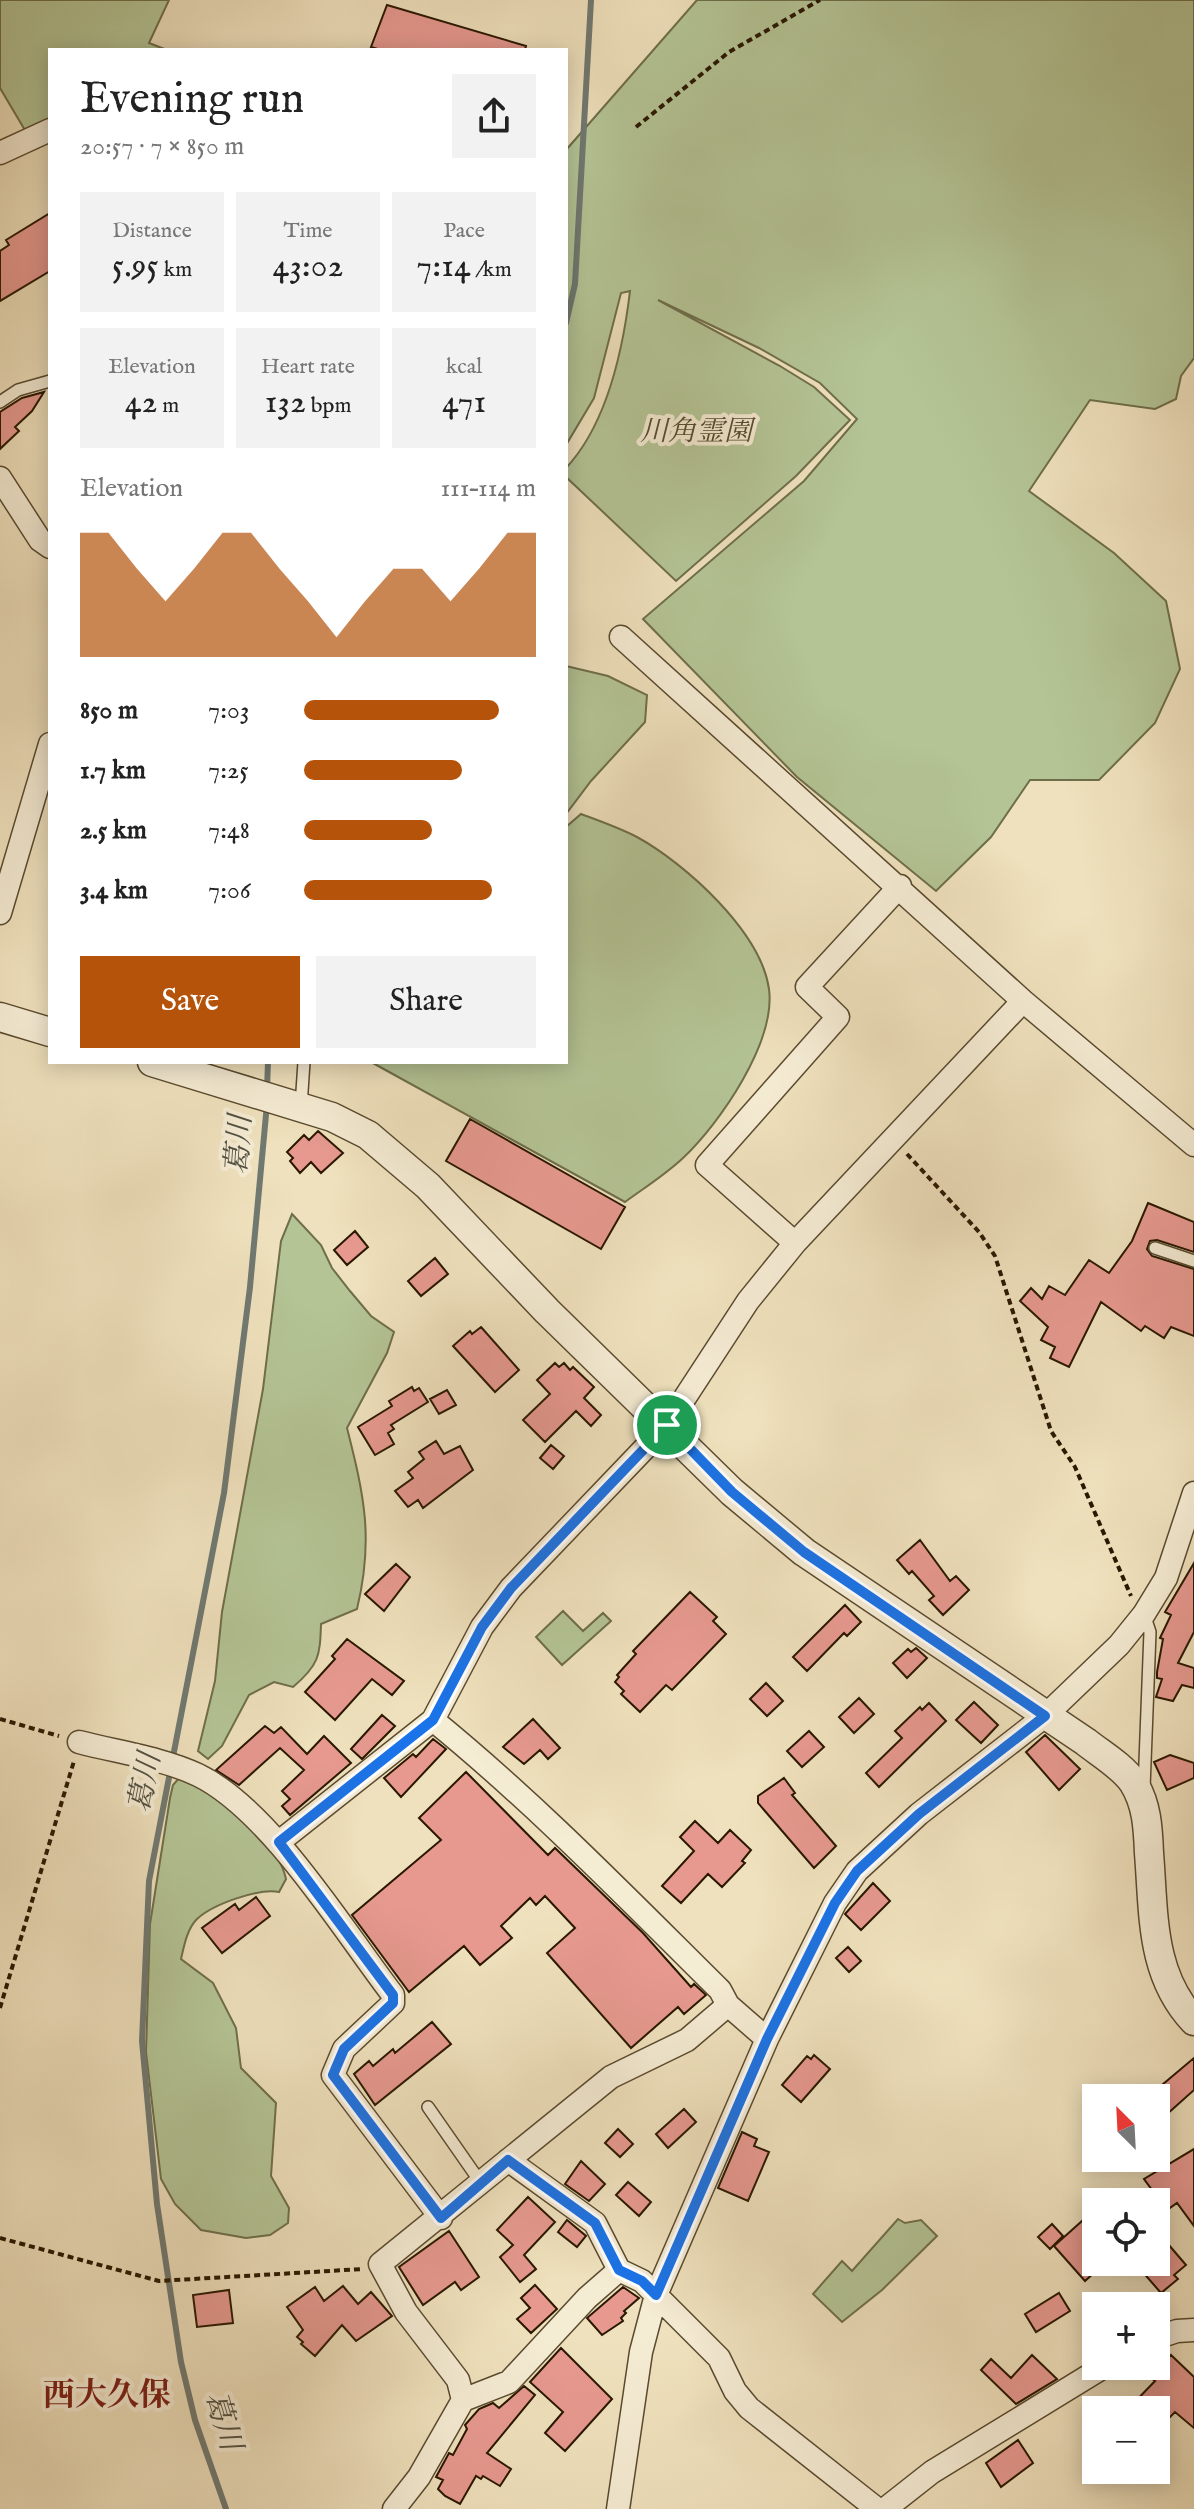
<!DOCTYPE html>
<meta charset="utf-8">
<style>
body{margin:0;font-family:"IM FELL English","Noto Serif JP",serif;background:#f2f2f2;color:#222;height:100vh;display:flex;flex-direction:column;font-size:30px;white-space:nowrap}
*{box-sizing:border-box;margin:0}
p{font-size:26px;color:#767676}
.icon{flex:none;width:44px;height:44px;fill:none;stroke:currentColor;stroke-width:2;stroke-linecap:round;stroke-linejoin:round}
.map{position:relative;flex:1;overflow:hidden}
.panel{position:absolute;left:48px;top:48px;width:520px;height:1016px;display:flex;flex-direction:column;background:#fff;border-radius:0px;box-shadow:0 4px 20px #0003}
.panel>*{flex:none}
.needle{width:52px;rotate:336deg}
.tools{position:absolute;left:1082px;top:2084px;display:grid;gap:16px}
.tools a{display:grid;place-items:center;width:88px;height:88px;border-radius:0px;background:#fff;box-shadow:0 4px 20px #0003;font-size:40px}
.pin{position:absolute;display:grid;place-items:center;width:68px;height:68px;color:#fff;margin:-34px;border:4px solid #fff;border-radius:50%;box-shadow:0 2px 8px #0007}
.round{display:grid;place-items:center;flex:none;width:84px;height:84px;border-radius:0px;background:#f2f2f2}
.overview{display:flex;align-items:center;justify-content:space-between;height:136px;padding:0 32px}
h1{font-size:44px;font-weight:600;line-height:60px}
.metrics{display:grid;grid-template-columns:repeat(3,1fr);gap:12px;height:136px;padding:8px 32px}
.metrics div{display:grid;align-content:center;border-radius:0px;background:#f2f2f2;text-align:center}
.metrics b{font-size:34px;font-weight:600}
.metrics small{font-size:22px;font-weight:400}
.metrics p{font-size:22px}
.chart{height:224px;padding:16px 32px}
.chart p{display:flex;justify-content:space-between}
.chart svg{width:100%;height:144px;margin-top:8px;fill:#b45309;opacity:.7}
.action{display:flex;gap:16px;margin-top:auto;padding:16px 32px}
.action a{flex:1;height:92px;border-radius:0px;background:#b45309;color:#fff;font-size:32px;font-weight:600;line-height:92px;text-align:center}
.action a+a{background:#f2f2f2;color:#222}
ul{padding:0 32px;list-style:none;font-size:26px}
li{display:grid;grid-template-columns:128px 96px 1fr;align-items:center;height:60px}
li i{height:20px;border-radius:10px;background:#b45309}
.map>svg:first-child{display:block}
</style>
<div class="map">
<svg width="1194" height="2509" viewBox="0 0 1194 2509">
<rect width="100%" height="100%" fill="#efe1bd"/>
<filter id="stains"><feTurbulence type="fractalNoise" baseFrequency=".0025" numOctaves="4"/><feColorMatrix values="0 0 0 0 .2 0 0 0 0 .09 0 0 0 0 .02 0 0 0 .5 -.17"/></filter>
<radialGradient id="worn" r=".72"><stop offset=".6" stop-color="#630" stop-opacity="0"/><stop offset="1" stop-color="#630" stop-opacity=".3"/></radialGradient>
<!-- green -->
<path fill="#b4c495" stroke="#6e6e4a" stroke-width="2" d="M0,0H169L149,43L167,50H50V119L26,132L0,88Z
M697,0H1194V358L1181,376L1176,399L1155,409L1090,400L1029,491L1114,553L1166,601L1180,669L1155,723L1099,780H1030L991,837L936,891L797,777L643,619L804,481L857,419L820,383L759,348L658,300L780,366L814,387L850,420L796,476L676,581L566,477V468C607,424 623,350 630,291L621,293L594,398L566,445V150Z
M566,666L608,676L647,695L645,722L591,781L566,814Z
M581,814C600,821 620,828 637,837C686,864 761,932 769,989C776,1042 720,1123 683,1158C665,1175 644,1188 625,1202L371,1062H566V827Z
M292,1214L321,1245L332,1268L350,1291L371,1316L394,1332L387,1353L347,1428C364,1495 374,1539 357,1609L321,1624C320,1656 319,1665 293,1687L274,1682L249,1695L222,1746L208,1759L198,1751L215,1681L222,1612L263,1389L281,1241Z
M563,1611L583,1631L603,1613L611,1621L562,1665L536,1637Z
M181,1776C217,1797 277,1837 286,1879L279,1892C259,1888 213,1904 197,1919C187,1929 184,1946 181,1959L213,1983L236,2028L241,2068L276,2103L271,2176L289,2208L288,2223L270,2235L246,2238L201,2230L175,2204L161,2179L146,2052L150,1924L170,1798L173,1785Z
M898,2219L905,2223L921,2220L937,2236L882,2290L842,2322L813,2294L842,2261L852,2271Z"/>
<g fill="none" stroke-linecap="round" stroke-linejoin="round">
<!-- stream -->
<path stroke="#707971" stroke-width="6" d="M566,323L575,284L591,0
M267,1089L268,1062
M226,2509L195,2420L181,2362L157,2204L142,2041L149,1881L224,1493L250,1287L267,1104"/>
</g>
<!-- building -->
<path fill="#e79990" stroke="#291700" stroke-width="2" d="M387,5L526,46L525,50H381L371,47Z
M50,213V271L0,301V251L9,245L6,240Z
M44,392L32,411L15,427L19,431L0,449V412L22,398Z
M470,1119L625,1207L601,1249L446,1161Z
M318,1131L343,1153L321,1173L311,1162L300,1173L290,1161L293,1158L287,1152L304,1135L309,1140Z
M1148,1203L1194,1222V1252L1157,1240L1150,1241L1147,1249L1152,1256L1194,1269V1336L1171,1327L1164,1338L1145,1326L1141,1331L1101,1302L1069,1367L1050,1358L1055,1347L1041,1340L1048,1327L1020,1301L1031,1288L1042,1299L1049,1286L1065,1295L1089,1260L1109,1273L1132,1241Z
M355,1231L368,1247L347,1265L334,1250Z
M435,1258L448,1274L421,1296L408,1281Z
M481,1327L519,1370L495,1392L453,1346L470,1331L472,1334Z
M555,1363L559,1367L564,1363L570,1370L573,1367L594,1387L584,1398L601,1415L591,1426L576,1411L545,1442L523,1420L550,1394L537,1380Z
M412,1387L414,1391L419,1388L428,1402L391,1425L394,1429L388,1433L394,1444L375,1455L358,1427L392,1406L389,1401Z
M447,1390L456,1405L439,1414L430,1399Z
M436,1441L444,1454L460,1446L473,1470L423,1508L418,1500L408,1507L395,1491L413,1478L408,1472L424,1459L419,1452Z
M551,1445L564,1456L553,1469L540,1458Z
M920,1540L950,1581L956,1576L969,1590L943,1615L929,1600L934,1596L912,1571L909,1574L897,1560Z
M1194,1563V1632L1178,1663L1194,1668V1688L1182,1685L1173,1701L1156,1697L1162,1679L1157,1678V1672L1163,1639L1160,1638L1171,1615L1165,1612Z
M396,1564L410,1577L384,1611L365,1594Z
M690,1592L717,1617L713,1621L726,1634L672,1690L666,1685L640,1712L621,1694L624,1691L615,1682L619,1677L617,1675L636,1654L633,1651Z
M845,1605L861,1622L847,1636L844,1633L807,1671L793,1657Z
M347,1639L404,1681L392,1695L372,1679L335,1720L305,1692L335,1659L332,1656Z
M916,1648L927,1658L907,1678L893,1663L908,1649L911,1652Z
M766,1683L783,1701L767,1716L750,1699Z
M859,1698L874,1714L854,1733L839,1717Z
M974,1702L998,1725L981,1743L956,1720Z
M929,1703L946,1721L879,1787L866,1773L902,1738L895,1731L920,1707L922,1710Z
M382,1715L395,1726L362,1759L351,1749Z
M533,1719L560,1748L548,1759L540,1750L524,1764L503,1747Z
M265,1726L274,1733L281,1727L307,1754L324,1736L351,1763L290,1815L282,1806L290,1799L282,1791L304,1770L280,1748L239,1785L216,1770Z
M809,1731L824,1747L802,1767L787,1751Z
M1045,1735L1080,1769L1059,1790L1026,1752Z
M433,1739L446,1749L401,1797L384,1778L413,1754L416,1757Z
M1170,1755L1194,1763V1778L1167,1790L1154,1762Z
M466,1772L548,1855L555,1848L643,1933L691,1987L694,1984L706,1995L684,2014L678,2007L631,2048L547,1953L575,1928L545,1896L536,1905L530,1898L501,1926L512,1938L480,1965L464,1946L409,1992L352,1915L441,1840L419,1818Z
M784,1778L795,1793L792,1795L836,1846L814,1868L758,1803V1796Z
M695,1821L718,1843L730,1830L751,1850L742,1861L745,1863L722,1887L708,1874L681,1903L662,1886L694,1851L680,1837Z
M873,1883L890,1901L861,1930L845,1914Z
M256,1897L270,1916L222,1953L202,1928L235,1904L239,1910Z
M848,1947L861,1961L849,1972L836,1958Z
M432,2022L451,2044L375,2105L354,2074L369,2061L373,2066L393,2049L395,2053Z
M814,2055L830,2069L801,2102L782,2085L807,2056L811,2059Z
M1194,2058V2090L1156,2124V2090Z
M684,2109L696,2122L668,2148L656,2134Z
M618,2129L633,2144L620,2157L605,2143Z
M742,2132L757,2139L754,2146L769,2152L748,2201L718,2188Z
M1194,2149V2226L1177,2203L1167,2210L1144,2179Z
M581,2161L605,2184L589,2201L565,2184Z
M628,2182L651,2202L639,2216L616,2195Z
M528,2197L555,2222L524,2255L536,2269L520,2282L500,2257L513,2245L497,2230Z
M567,2220L586,2236L577,2247L558,2232Z
M1082,2221L1096,2238V2271L1085,2281L1054,2246Z
M1052,2224L1063,2236L1050,2249L1038,2237Z
M1156,2230L1186,2265L1174,2275L1178,2279L1161,2293L1134,2262H1156Z
M449,2231L479,2277L461,2290L455,2282L423,2305L399,2267Z
M535,2285L557,2309L531,2333L517,2319L530,2308L521,2298Z
M343,2286L358,2304L371,2292L392,2316L356,2341L342,2325L315,2356L301,2344L303,2342L297,2337L303,2330L287,2307L315,2287L324,2301Z
M623,2287L639,2298L624,2311L626,2313L621,2318L623,2321L602,2335L587,2318Z
M229,2290L233,2323L197,2327L193,2295Z
M1059,2293L1070,2311L1036,2332L1025,2314Z
M561,2348L612,2399L565,2451L545,2433L563,2412L530,2382Z
M1032,2355L1057,2379L1016,2404L981,2370L991,2359L1011,2378Z
M1171,2355L1194,2377V2428L1175,2412L1156,2431V2410H1127L1155,2381L1150,2377Z
M524,2386L535,2395L487,2453L511,2469L500,2486L483,2476L481,2479L476,2476L460,2504L445,2496L438,2489L443,2480L436,2477L449,2453L453,2455L467,2429L465,2425L479,2409L493,2403L499,2408Z
M1018,2440L1033,2463L1001,2487L986,2463Z"/>
<g fill="none" stroke-linecap="round" stroke-linejoin="round">
<!-- service casing -->
<g stroke="#5a4a2f" stroke-width="14">
<path id="service" d="M0,402L18,390L50,381
M301,1106L304,1062
M1155,1248L1194,1261
M1144,1788L1150,1632L1144,1614
M428,2107L481,2183"/>
</g>
<!-- minor casing -->
<g stroke="#5a4a2f" stroke-width="25">
<path id="minor" d="M0,153L50,130
M0,478L40,540L50,547
M621,637L1023,1001L1194,1145
M0,913L50,744
M795,1243L707,1165L838,1017L807,987L900,886
M433,1720C535,1803 627,1898 720,1990L728,2005L767,2039
M79,1742C117,1752 162,1758 198,1775C270,1810 343,1930 393,1995V2003L344,2049L333,2075L441,2218
M279,1842L433,1720L482,1627L511,1588L667,1425L748,1301L795,1243L1023,1001
M508,2160L595,2223L619,2270L642,2281L719,2358L735,2391L749,2408L877,2509
M1156,2338L1177,2331L1194,2330
M463,2400L509,2382L587,2298L619,2270
M394,2509L419,2477L463,2400L458,2380L406,2312L380,2264L611,2077L687,2040L728,2005
M618,2509L641,2352L656,2295L767,2039L835,1903L857,1871L919,1814L1045,1716L1119,1645L1144,1614L1166,1578L1194,1493
M885,2509L932,2472L1105,2366"/>
</g>
<!-- tertiary casing -->
<g stroke="#5a4a2f" stroke-width="31">
<path id="tertiary" d="M0,1017L50,1032
M152,1062L332,1117L368,1135L428,1186L547,1311L732,1492L804,1552L1086,1742C1101,1754 1122,1766 1133,1782C1147,1804 1148,1828 1149,1853C1154,1914 1150,1974 1194,2021"/>
</g>
<!-- path -->
<path stroke="#291700" stroke-width="4" stroke-dasharray="6 4" stroke-linecap="butt" d="M636,127L729,52L820,0
M907,1154L979,1232L995,1256L1051,1431L1075,1467L1131,1596
M0,1719L59,1736
M0,2008L74,1761
M0,2238L159,2281L363,2269"/>
<!-- service -->
<use href="#service" stroke="#f5ecd4" stroke-width="11"/>
<!-- minor -->
<use href="#minor" stroke="#f5ecd4" stroke-width="22"/>
<!-- tertiary -->
<use href="#tertiary" stroke="#f5ecd4" stroke-width="28"/>
</g>
<g fill="none" stroke-linecap="round" stroke-linejoin="round">
<!-- route casing -->
<g stroke="#fff" stroke-width="16">
<path id="route" d="M667,1425L732,1492L804,1552L1045,1716L919,1814L857,1871L835,1903L767,2039L656,2295L642,2281L619,2270L595,2223L508,2160L441,2218L333,2075L344,2049L393,2003V1995L279,1842L433,1720L482,1627L511,1588Z"/>
</g>
<!-- route -->
<use href="#route" stroke="#1a73e8" stroke-width="10"/>
</g>
<g text-anchor="middle" dominant-baseline="central" stroke-width="8" stroke-linejoin="round" paint-order="stroke">
<!-- park labels -->
<g font-size="28" font-style="italic" fill="#534b2d" stroke="#f5ecd4">
<text x="696" y="432">川角霊園</text>
</g>
<!-- water labels -->
<g font-size="30" font-style="italic" fill="#525042" stroke="#f5ecd4">
<text transform="translate(240 1145) rotate(-86)">葛川</text>
<text transform="translate(146 1783) rotate(-79)">葛川</text>
<text transform="translate(222 2421) rotate(73)">葛川</text>
</g>
<!-- quarter labels -->
<g font-size="32" font-weight="bold" fill="#7a1f14" stroke="#f5ecd4">
<text x="107" y="2396">西大久保</text>
</g>
</g>
<rect width="100%" height="100%" filter="url(#stains)"/>
<rect width="100%" height="100%" fill="url(#worn)"/>
</svg>
<div class="tools">
<a><svg class="needle" viewBox="-14 -14 28 28"><path d="M0-13l5 13h-10z" fill="#e53935"/><path d="M0 13l5-13h-10z" fill="#767676"/></svg></a>
<a><svg class="icon" aria-label="locate" viewBox="0 0 24 24"><circle cx="12" cy="12" r="6"/><path d="M12 2v4M12 18v4M2 12h4M18 12h4"/></svg></a>
<a>+</a>
<a>−</a>
</div>
<div class="pin" style="left:667px;top:1425px;background:#1e9e55"><svg class="icon" aria-label="arrive" viewBox="0 0 24 24"><path d="M6 21V4h12l-3 4 3 4H6"/></svg></div>
<section class="panel">
<div class="overview"><div><h1>Evening run</h1><p>20:57 · 7 × 850 m</p></div><a class="round"><svg class="icon" aria-label="share" viewBox="0 0 24 24"><path d="M12 15V3M7 8l5-5 5 5M5 13v7h14v-7"/></svg></a></div>
<div class="metrics">
<div><p>Distance</p><b>5.95<small> km</small></b></div>
<div><p>Time</p><b>43:02</b></div>
<div><p>Pace</p><b>7:14<small> /km</small></b></div>
</div>
<div class="metrics">
<div><p>Elevation</p><b>42<small> m</small></b></div>
<div><p>Heart rate</p><b>132<small> bpm</small></b></div>
<div><p>kcal</p><b>471</b></div>
</div>
<div class="chart"><p><span>Elevation</span>111–114 m</p>
<svg viewBox="0 0 160 44" preserveAspectRatio="none"><path d="M0 44V6L10 6L20 17L30 27L40 17L50 6L60 6L70 17L80 27L90 38L100 27L110 17L120 17L130 27L140 17L150 6L160 6V44z"/></svg>
</div>
<ul>
<li><b>850 m</b>7:03<i style="width:84%"></i></li>
<li><b>1.7 km</b>7:25<i style="width:68%"></i></li>
<li><b>2.5 km</b>7:48<i style="width:55%"></i></li>
<li><b>3.4 km</b>7:06<i style="width:81%"></i></li>
</ul>
<div class="action"><a>Save</a><a>Share</a></div>
</section>
</div>
